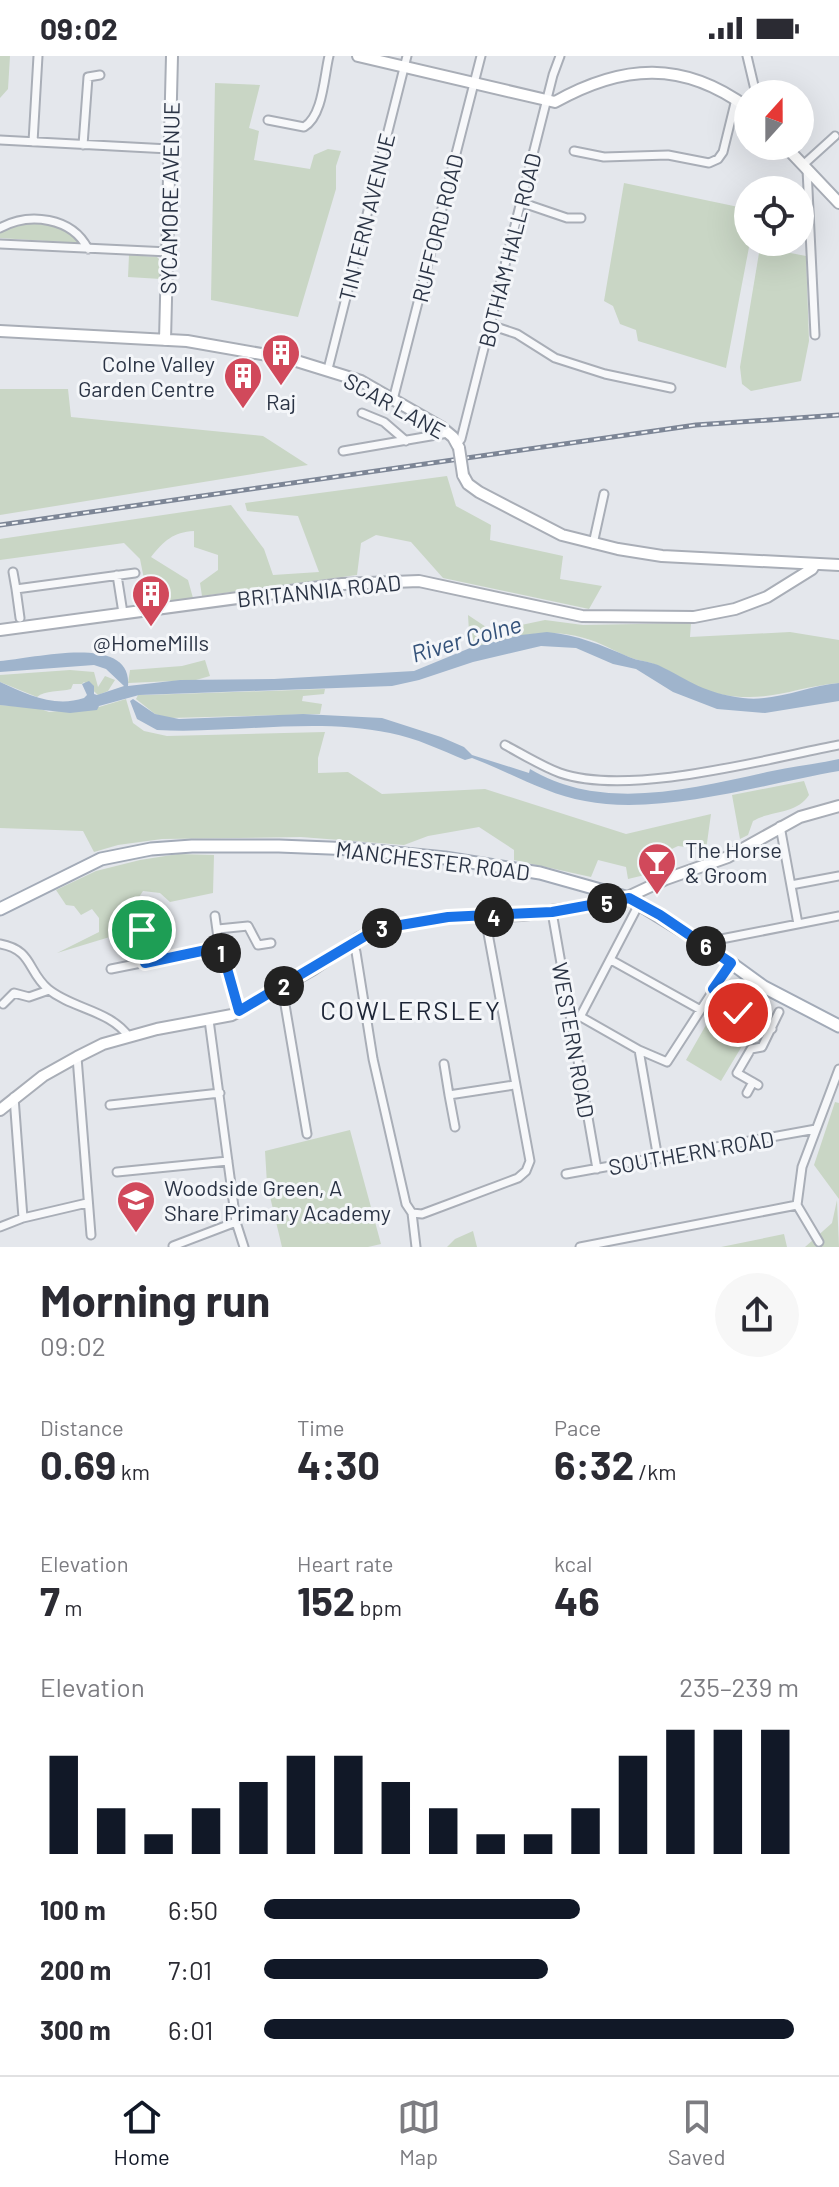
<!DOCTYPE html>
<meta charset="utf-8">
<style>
body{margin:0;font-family:Barlow,sans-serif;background:#f7f7f7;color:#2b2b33;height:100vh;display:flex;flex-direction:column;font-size:30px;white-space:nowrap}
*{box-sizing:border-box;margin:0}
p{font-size:26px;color:#7c7c81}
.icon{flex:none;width:44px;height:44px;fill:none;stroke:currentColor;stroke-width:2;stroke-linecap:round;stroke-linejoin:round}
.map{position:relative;height:1191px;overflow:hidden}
.side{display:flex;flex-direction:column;background:#fff;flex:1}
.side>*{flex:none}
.needle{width:52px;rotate:21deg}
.controls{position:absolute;left:734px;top:24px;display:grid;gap:16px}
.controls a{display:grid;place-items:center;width:80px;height:80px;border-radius:50%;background:#fff;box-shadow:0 8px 32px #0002;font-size:40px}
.pin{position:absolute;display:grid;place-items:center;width:68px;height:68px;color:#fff;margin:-34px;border:4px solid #fff;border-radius:50%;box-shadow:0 2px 8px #0007}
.km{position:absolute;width:40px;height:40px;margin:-20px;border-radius:50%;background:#222;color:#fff;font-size:22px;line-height:40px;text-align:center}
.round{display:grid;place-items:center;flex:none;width:84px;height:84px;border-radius:42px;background:#f7f7f7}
.overview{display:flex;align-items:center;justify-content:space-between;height:136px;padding:0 40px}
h1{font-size:44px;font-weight:700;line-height:60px}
.stats{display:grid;grid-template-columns:repeat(3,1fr);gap:12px;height:136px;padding:8px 40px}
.stats div{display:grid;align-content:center}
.stats b{font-size:40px;font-weight:700}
.stats small{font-size:22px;font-weight:400}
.stats p{font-size:22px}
.chart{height:224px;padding:16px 40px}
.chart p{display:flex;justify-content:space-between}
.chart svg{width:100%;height:144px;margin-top:8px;stroke:#111827;stroke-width:6}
ul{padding:0 40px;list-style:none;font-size:26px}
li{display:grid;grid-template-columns:128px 96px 1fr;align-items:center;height:60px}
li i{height:20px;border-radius:10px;background:#111827}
.status{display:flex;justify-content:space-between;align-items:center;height:56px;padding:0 40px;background:#fff;direction:ltr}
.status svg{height:22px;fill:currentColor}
.menu{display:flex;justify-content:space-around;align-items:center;height:112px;border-top:2px solid #e1e1e2;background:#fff;font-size:22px;color:#7c7c81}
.menu a{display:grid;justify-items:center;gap:4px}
.menu .current{color:#111827}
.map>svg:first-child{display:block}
</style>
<div class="status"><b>09:02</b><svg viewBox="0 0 49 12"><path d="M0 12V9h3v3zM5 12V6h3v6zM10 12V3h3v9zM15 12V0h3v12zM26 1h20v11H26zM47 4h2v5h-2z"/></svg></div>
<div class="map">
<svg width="839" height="1191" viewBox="0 0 839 1191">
<rect width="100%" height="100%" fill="#e4e7ec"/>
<!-- green -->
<path fill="#c9d6c5" d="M0,0H10L8,33L0,42Z
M215,27L260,29L249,72L259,75L254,104L310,113L314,99L328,93L341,95L336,110V133L298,261L211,244Z
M624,127L748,153V186H750L726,312L638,285L636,274L620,268L613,250L604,245Z
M32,166C52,168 65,171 80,184L78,187L0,182V174Z
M760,191L806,200L809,285L801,325L751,335L742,328L740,311Z
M129,199L157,201L161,205V223L128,221Z
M0,333H68L71,361L263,380L308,409L0,459Z
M447,420L456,450L491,469L490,484L563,500L560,523L602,530L589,553L443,522L411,486L376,479L361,487L357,519L202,540L200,527L218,514V499L194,491V475C173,476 164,485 151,501L188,524L193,542L149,548L140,503L124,487L0,504V483L231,449L264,493L273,519L319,516L298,460L247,455L245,447Z
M468,559L492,575L545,564L583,569L691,567L690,581L790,576L839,584V627C793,631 769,648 719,638C696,633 679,619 658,610C649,605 638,605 629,601C614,595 600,586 584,582C545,570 508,582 470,592Z
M205,604L210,620L196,624L128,627L130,614L182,610Z
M70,614L94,616L98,631L105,620L115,624L108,635L98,639L84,626L82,628H73L71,633C60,636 45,634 37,641L0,626V619Z
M325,633L324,638L303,640L302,645L322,648L320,658L169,662L155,658L136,643L138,639H146Z
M126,643L133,667L144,675L167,680L325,676L318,702V717L348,716L382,738L485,733L626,778L711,758L706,794L678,790L651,803L653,817L628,823L626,811L598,804L591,821L514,804V794L479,771L428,780L404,789L301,781L162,783L118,789L94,796L83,775L0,772V649L38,652L49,656L99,651Z
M804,725L809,739C796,759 771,754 753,765L748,779L740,783L732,739Z
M178,798L214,799L213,837L170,846L160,837L143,835L135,847L125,851L122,870L113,880L57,897L99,876V862L92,853L81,859L74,850L66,849L56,834L96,815L140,804Z
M706,969L742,990L721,1025L686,1004Z
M835,1046L839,1047V1143L814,1109Z
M350,1074L381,1188L368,1191H282L267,1128L265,1095Z
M837,1144L839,1191H805L832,1167Z
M473,1175L477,1191H447L455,1183Z
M784,1178L787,1191H721Z"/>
<!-- water -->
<path fill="#9fb4cc" d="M547,576C578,579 601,589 629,601C638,605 648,605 658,609C691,625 703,637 743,642C775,646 807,630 839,627V645L765,657L717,653L673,636L636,613L613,608L576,592L541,590L473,606L419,624L392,630L139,639L99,650L97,654L70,657L0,649V626C27,638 54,652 84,642L87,639L82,628L89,625L94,630V638L97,639L124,630L106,613L94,609L0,616V605C32,603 133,576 128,630L180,624L274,623L414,615L470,592L521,579Z
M133,643L155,658L179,663L303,658L382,662L441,681L464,691L472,699L529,717L530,713C603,757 694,732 772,715C794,710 817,708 839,703V715C763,728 660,760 585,745C545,738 510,716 472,702L465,704C441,694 416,682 390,677C312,661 235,678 157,674L137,663L130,645Z"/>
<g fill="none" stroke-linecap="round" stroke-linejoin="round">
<!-- street casing -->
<g stroke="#a9aeb7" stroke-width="11">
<path id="street" d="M747,0L756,38
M268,64L304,71C323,60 324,20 329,0
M0,84L169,93
M33,86L38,0
M83,89L88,21L100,19
M574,95L604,101L668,99L709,107L718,103L723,96L736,43
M803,109L835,80
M807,113L815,279
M520,146L567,162H581
M0,172C29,156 72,161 88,193
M0,188L169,196
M490,269L517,278L555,302L605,318L671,332
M328,313L407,0
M393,344L481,0
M362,357L384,366L406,385
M457,388L461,383L553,19L560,0
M343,395L448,377
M593,488L604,438
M13,516L16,533
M117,519L123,557
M20,562L16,533L135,517
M505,689C522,698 541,710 560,717C629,741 766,703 839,689
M780,770L798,868
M791,829L839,820
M552,856L597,1113
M215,860L218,882L215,894
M218,873L248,870L258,889L271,887
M0,888C33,894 27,915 48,933C72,953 110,954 129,981
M352,888L356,896L373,1003L406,1148L412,1157
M709,891L716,884L839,860
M611,904L699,953
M145,907C141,893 135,880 148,869
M111,913L211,893L223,898L239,955
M282,931L307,1078
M713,933C728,954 749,962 772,973
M3,948L14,937L29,941L49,934
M580,961L639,848
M581,961L639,994L667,1006L731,907
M209,964L236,1166L244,1191
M639,994L658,1103
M77,1001L91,1179
M444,1008L449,1039L514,1029
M758,1029L737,1017L751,993L762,991L779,956
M747,1037L753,1026
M449,1039L455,1071
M14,1041L23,1162
M110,1049L220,1037
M117,1116L228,1105
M566,1118L816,1073
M0,1171L23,1162L87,1147
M819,1186L797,1149L802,1111L839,1013
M173,1190L236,1166
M416,1191L412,1157L422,1158L518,1122L526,1115L530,1105L485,861
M580,1191L797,1149"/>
</g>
<!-- secondary casing -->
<g stroke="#a9aeb7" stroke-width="14">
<path id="secondary" d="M358,0L555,46C623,8 683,4 748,52
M785,90L839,147
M0,275L187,285L290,303L361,325L441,371L453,381L459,392
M165,284L172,0
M463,419L468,428L479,436L562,479L618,493L662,500L839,509
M0,574L342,528L419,525L582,560L694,561L735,553L767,541L812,513L815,508
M0,1054L43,1020L77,1001L103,988L157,973L232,959L312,914L359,882L377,873L448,861L522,859L617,846L666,823L728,801L800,761L839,750"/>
</g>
<!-- primary casing -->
<g stroke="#a3abb8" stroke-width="15">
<path id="primary" d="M0,853L101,803L151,793L192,790H279L354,793L445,802L540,817L629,842L709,891L764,931L839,970"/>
</g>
<!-- street -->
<use href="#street" stroke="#f7f8fa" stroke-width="7"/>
<!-- secondary -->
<use href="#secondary" stroke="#fff" stroke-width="10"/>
<!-- primary -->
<use href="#primary" stroke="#fff" stroke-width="11"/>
<!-- rail casing -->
<g stroke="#7d8696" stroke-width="5">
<path id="rail" d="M0,469L696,369L839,359"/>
</g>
<!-- rail -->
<use href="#rail" stroke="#f4f6f9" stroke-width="2" stroke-dasharray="6" stroke-linecap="butt"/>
<!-- secondary-bridge casing -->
<g stroke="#a9aeb7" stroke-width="14" stroke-linecap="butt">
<path id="secondary-bridge" d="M459,392L463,419"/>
</g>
<!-- secondary-bridge -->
<use href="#secondary-bridge" stroke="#fff" stroke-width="10"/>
</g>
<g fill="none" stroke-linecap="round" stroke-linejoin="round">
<!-- route casing -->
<g stroke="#fff" stroke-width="16">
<path id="route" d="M142,874L140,885L145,907L211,893L223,898L239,955L377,873L448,861L552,856L629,842L660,859L731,907L713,933L722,945L738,957"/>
</g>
<!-- route -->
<use href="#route" stroke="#1a73e8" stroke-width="10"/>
</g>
<!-- icons -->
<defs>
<g id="building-pin" transform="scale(2)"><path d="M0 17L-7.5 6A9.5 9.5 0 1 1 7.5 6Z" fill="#d1495b" stroke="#f4f6f9"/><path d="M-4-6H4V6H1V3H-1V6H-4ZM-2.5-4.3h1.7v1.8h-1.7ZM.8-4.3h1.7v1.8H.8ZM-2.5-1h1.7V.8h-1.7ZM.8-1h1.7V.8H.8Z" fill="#fff"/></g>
<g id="bar-pin" transform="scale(2)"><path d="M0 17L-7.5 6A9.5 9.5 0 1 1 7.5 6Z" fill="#d1495b" stroke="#f4f6f9"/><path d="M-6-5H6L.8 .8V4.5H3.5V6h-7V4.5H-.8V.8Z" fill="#fff"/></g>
<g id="school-pin" transform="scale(2)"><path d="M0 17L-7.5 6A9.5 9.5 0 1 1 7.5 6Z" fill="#d1495b" stroke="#f4f6f9"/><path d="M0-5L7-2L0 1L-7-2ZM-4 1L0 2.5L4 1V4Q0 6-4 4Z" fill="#fff"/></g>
</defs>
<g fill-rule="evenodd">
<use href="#building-pin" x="281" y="297"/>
<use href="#building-pin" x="243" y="320"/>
<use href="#building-pin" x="151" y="538"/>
<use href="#bar-pin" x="657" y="806"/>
<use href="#school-pin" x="136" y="1144"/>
</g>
<g text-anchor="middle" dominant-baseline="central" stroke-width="6" stroke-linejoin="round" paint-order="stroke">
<!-- street labels -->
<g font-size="22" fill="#2b3445" stroke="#f4f6f9">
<text transform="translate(169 142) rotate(-89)">SYCAMORE AVENUE</text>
<text transform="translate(366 161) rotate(-76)">TINTERN AVENUE</text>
<text transform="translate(437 172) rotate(-76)">RUFFORD ROAD</text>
<text transform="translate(509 194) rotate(-76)">BOTHAM HALL ROAD</text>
<text transform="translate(395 349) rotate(29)">SCAR LANE</text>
<text transform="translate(319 534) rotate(-6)">BRITANNIA ROAD</text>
<text transform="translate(433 804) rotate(7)">MANCHESTER ROAD</text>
<text transform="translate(574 984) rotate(80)">WESTERN ROAD</text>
<text transform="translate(691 1096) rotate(-10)">SOUTHERN ROAD</text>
</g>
<!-- poi labels -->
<g font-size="22" fill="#2b3445" stroke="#f4f6f9">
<text x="215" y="307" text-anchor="end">Colne Valley<tspan x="215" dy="25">Garden Centre</tspan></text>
<text x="281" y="345">Raj</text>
<text x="151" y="586">@HomeMills</text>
<text x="685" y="793" text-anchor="start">The Horse<tspan x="685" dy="25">&amp; Groom</tspan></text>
<text x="164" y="1131" text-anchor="start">Woodside Green, A<tspan x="164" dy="25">Share Primary Academy</tspan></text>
</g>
<!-- water labels -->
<g font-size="24" font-style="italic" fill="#34527a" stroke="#f4f6f9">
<text transform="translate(466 582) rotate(-16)">River Colne</text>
</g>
<!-- quarter labels -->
<g font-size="26" letter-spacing="2" fill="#1d2536" stroke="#f4f6f9">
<text x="411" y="953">COWLERSLEY</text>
</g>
</g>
</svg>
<div class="controls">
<a><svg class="needle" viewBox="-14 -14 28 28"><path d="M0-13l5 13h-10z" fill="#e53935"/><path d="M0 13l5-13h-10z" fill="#7c7c81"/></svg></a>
<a><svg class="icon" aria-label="locate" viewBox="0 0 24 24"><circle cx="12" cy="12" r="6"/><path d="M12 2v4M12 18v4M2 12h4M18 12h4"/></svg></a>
</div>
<div class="pin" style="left:142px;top:874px;background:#1e9e55"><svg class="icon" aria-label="arrive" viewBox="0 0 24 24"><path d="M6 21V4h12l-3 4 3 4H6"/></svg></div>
<div class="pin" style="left:738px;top:957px;background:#d93025"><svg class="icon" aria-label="check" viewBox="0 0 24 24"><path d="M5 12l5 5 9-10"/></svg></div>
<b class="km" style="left:221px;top:897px">1</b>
<b class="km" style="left:284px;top:930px">2</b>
<b class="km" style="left:382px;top:872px">3</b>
<b class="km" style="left:494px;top:861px">4</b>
<b class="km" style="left:607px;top:847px">5</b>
<b class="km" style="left:706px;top:890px">6</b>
</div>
<section class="side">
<div class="overview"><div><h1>Morning run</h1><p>09:02</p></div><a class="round"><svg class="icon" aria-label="share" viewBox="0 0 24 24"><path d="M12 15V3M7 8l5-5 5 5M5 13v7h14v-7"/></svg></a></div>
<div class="stats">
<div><p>Distance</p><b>0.69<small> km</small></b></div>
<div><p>Time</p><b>4:30</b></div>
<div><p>Pace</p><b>6:32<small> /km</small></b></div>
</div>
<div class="stats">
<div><p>Elevation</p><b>7<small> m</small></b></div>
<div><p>Heart rate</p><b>152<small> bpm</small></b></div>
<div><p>kcal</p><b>46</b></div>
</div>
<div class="chart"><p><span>Elevation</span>235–239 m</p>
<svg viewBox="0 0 160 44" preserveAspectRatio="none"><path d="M5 44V14M15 44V30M25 44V38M35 44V30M45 44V22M55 44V14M65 44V14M75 44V22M85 44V30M95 44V38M105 44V38M115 44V30M125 44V14M135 44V6M145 44V6M155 44V6"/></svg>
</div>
<ul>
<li><b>100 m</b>6:50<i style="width:59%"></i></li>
<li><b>200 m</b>7:01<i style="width:53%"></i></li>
<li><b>300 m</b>6:01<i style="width:99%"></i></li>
</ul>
</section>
<nav class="menu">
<a class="current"><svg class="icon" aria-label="home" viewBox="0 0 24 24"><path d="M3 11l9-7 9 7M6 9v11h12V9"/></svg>Home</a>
<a><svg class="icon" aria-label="map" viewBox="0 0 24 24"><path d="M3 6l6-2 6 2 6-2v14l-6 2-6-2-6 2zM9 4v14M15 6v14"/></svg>Map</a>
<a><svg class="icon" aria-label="saved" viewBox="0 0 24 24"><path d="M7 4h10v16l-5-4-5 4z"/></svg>Saved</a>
</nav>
